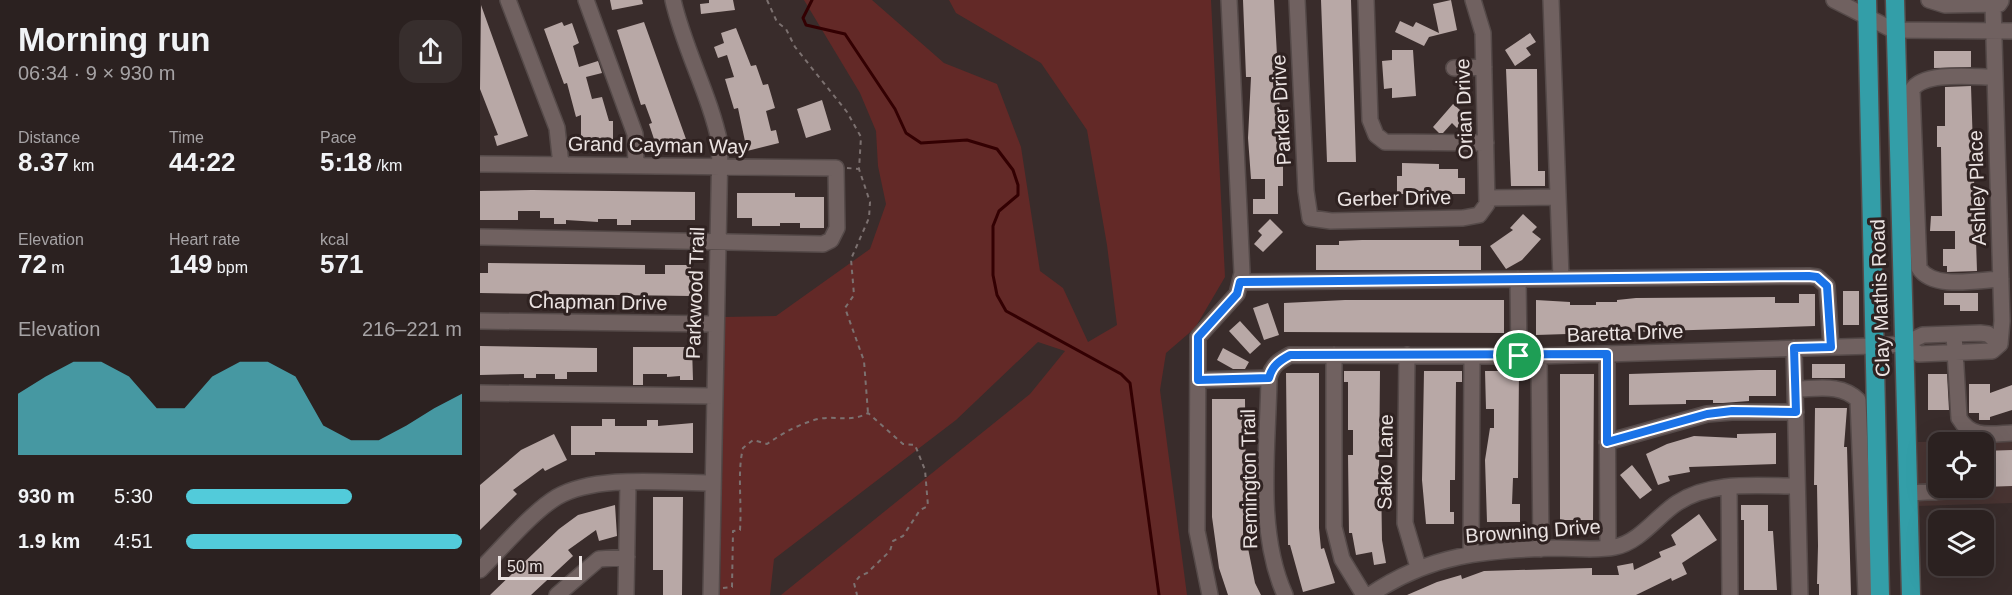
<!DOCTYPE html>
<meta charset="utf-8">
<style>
body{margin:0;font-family:Arial,sans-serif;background:#372e2d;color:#f1f3f6;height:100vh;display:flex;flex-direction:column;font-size:22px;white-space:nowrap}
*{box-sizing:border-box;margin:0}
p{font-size:20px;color:#a6a3a5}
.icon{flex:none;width:33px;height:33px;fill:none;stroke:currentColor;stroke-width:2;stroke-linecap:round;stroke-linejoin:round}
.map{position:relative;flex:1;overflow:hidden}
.drawer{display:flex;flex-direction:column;background:#2b2120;width:480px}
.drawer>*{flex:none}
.tools{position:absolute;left:1448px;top:432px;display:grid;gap:12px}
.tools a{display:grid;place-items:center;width:66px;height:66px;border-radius:12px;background:#2b2120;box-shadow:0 6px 24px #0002,0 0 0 2px #473e3e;font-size:30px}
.scale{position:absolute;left:18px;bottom:15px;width:84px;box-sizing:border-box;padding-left:6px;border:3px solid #ebe3e2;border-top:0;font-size:16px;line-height:21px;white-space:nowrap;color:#ebe3e2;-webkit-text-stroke:4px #2f2221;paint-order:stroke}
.pin{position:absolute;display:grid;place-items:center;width:51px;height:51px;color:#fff;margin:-26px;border:3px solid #fff;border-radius:50%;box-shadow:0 2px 6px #0007}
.round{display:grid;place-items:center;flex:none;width:63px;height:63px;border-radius:18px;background:#372e2d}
.head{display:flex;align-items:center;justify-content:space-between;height:102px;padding:0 18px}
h1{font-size:33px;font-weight:700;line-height:45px}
.stats{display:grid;grid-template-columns:repeat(3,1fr);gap:9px;height:102px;padding:6px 18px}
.stats div{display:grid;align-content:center}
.stats b{font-size:26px;font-weight:700}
.stats small{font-size:16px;font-weight:400}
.stats p{font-size:16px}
.chart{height:168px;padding:12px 18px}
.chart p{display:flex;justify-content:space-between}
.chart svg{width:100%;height:108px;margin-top:6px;fill:#52cbda;opacity:.7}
ul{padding:0 18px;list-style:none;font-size:20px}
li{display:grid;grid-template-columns:96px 72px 1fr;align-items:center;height:45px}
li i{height:15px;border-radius:8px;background:#52cbda}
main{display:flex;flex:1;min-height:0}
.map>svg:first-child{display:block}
</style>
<main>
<section class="drawer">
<div class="head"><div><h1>Morning run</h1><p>06:34 · 9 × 930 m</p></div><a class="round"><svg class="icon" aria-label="share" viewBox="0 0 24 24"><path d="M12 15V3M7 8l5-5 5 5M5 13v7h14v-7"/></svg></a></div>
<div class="stats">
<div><p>Distance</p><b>8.37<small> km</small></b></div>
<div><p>Time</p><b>44:22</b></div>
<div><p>Pace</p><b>5:18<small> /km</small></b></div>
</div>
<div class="stats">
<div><p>Elevation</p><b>72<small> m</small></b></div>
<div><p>Heart rate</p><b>149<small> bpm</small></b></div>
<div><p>kcal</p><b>571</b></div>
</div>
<div class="chart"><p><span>Elevation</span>216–221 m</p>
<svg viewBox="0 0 160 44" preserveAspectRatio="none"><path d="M0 44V19L10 12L20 6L30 6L40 12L50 25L60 25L70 12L80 6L90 6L100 12L110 32L120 38L130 38L140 32L150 25L160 19V44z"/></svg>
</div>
<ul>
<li><b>930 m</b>5:30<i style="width:60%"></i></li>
<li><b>1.9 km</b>4:51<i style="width:100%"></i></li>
</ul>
</section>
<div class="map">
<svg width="1532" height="595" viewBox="0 0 1532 595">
<rect width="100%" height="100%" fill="#392c2b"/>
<!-- built -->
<path fill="#483432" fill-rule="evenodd" d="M1532,440V503L1438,506V442ZM1458,442H1503V488H1458Z"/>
<!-- green -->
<path fill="#632927" d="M324,0H392L464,63L517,84L541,147L560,271L583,288L608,342L637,325L627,245L607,130L561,63L476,13L469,0H731L745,277L715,328L686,353L680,390L707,595H301L550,394L585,351L558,342L476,420L294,559L290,595H240L245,317L296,316L390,249L406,204L398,166L396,131L380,93Z"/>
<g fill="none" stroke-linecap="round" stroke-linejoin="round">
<!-- stream -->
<path stroke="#330002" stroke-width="3" d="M332,0L323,18L326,25L365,34L415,109L426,133L441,143L487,140L517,149L533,170L538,185V195L519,211L513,226V275L517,295L526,311L641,374L650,383L679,595"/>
</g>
<!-- building -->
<path fill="#b8a8a6" d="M130,0H162L163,4L132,10Z
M229,0H253L255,10L221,14L220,4L229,3Z
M763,0H794L803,167V186H798V214H773V199H785V179H771L768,138L771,77H766Z
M841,0H871L876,162H847Z
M971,0L977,30L949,37L944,46L915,32L920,21L933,27L936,22L959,33L953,4Z
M1,5L48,136L17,146L14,136L18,135L0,89Z
M82,22L84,26L92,23L99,43L93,46L99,67L118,61L122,73L106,77L112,99L122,97L129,121H133V149H101V115L96,117L87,83L84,84L64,29Z
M164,22L206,139L177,148L169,124L172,123L165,104L161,105L137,30Z
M256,28L271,66L276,65L283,85L288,84L295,108L286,111L291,131L296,130L299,143L267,151L258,108L254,109L245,79L254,77L247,55L238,58L234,47L244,43L241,33Z
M1050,33L1056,42L1046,48L1051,55L1035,66L1025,50Z
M912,50H933L936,96L912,98V88L904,89L902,61L912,60Z
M1454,51H1491V67L1454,68Z
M1026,69H1057L1058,171H1065V186H1031Z
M1491,86L1497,271L1467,272V266H1463V249H1475V231H1450L1451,216H1462L1461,147H1457V126H1465V87Z
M342,100L351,130L326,138L317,109Z
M973,104L987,116L977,128L972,123L963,133H959L953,127Z
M922,163L959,164V169H978V178H985V194H917V176H922Z
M52,190L215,192V220H151V225H137V219H118V222L86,220V224H74V218H60V211H38V220H0V191Z
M257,193H315V197H344V228H320V223H300V226H272V218H257Z
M1043,214L1057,227L1052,232L1061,239L1042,260L1026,269L1010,246L1033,230L1030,228Z
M790,219L803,232L783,252L774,244L782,235L778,231Z
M882,240H979V246H1001V270H836V245H859V241Z
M8,263L165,265V274H185V265H211V296L0,293V273H8Z
M1363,291H1379V325H1363Z
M1464,293H1498V311H1480V305H1464Z
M1319,294H1335V326L1056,335V300L1090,302V305H1116V302H1137V300L1156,298L1295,297V303H1319Z
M865,300H1024V333L804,332V303Z
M788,303L799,335L784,340L773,308Z
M760,321L781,344L770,354L749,331Z
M0,346L117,348V372H87V379H75V374H56V378H44V374L0,375Z
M153,347H212L213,380H200V376L187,377V374H163V385H153Z
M743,348L769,362L765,369H753L737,360Z
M1332,364H1365V378H1332Z
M1279,370H1296V396H1269V401L1243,403H1233V400H1206V404L1149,405V374Z
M864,371H900L899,475H901L902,540L906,563L894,565L892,552L876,555L872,533H869L868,455H873V430H868V382H864Z
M944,371H982V382H976L975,480H970V512H974V524H946L942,480Z
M1005,371H1039L1038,478H1033L1032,504H1040V522H1007L1005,460L1010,428H1014V409H1006Z
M806,373H839V528L841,549L844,548L855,583L823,592L810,545H808Z
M1080,374H1114L1113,520H1080Z
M1448,374H1467L1469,410H1448Z
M1489,384H1510V393L1532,385V410L1510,417V420H1499V413H1489Z
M732,399H765L766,517H763V543H767L775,583L781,595H748L739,568L732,517Z
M1335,408H1367L1364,447H1367L1371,595H1339V584H1337L1338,546L1337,485H1334Z
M122,419H135V426H167V420H178V426L213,423V453L115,452V455H91V426H122Z
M1296,433V464L1209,467L1210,472L1188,476L1190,481L1178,485L1166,454L1187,444L1214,436L1257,438V434Z
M74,434L87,460L65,471L63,468L33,490L37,494L0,530V485L41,450Z
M1532,450V486L1503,487V451Z
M1152,465L1172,490L1160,499L1140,475Z
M173,497H203L202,595H183V570H173Z
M135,505L137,536L119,541L116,530L88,550L93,556L51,595H10L79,529L98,515Z
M1261,505H1288V531H1293L1297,590H1264V520H1261Z
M1219,514L1237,540L1202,563L1207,574L1192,581L1191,578L1156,595H927L957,582L981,575L982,579L1004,571L1112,568V575H1139L1137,566L1153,563L1154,570L1181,557L1179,552L1196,545L1191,535Z"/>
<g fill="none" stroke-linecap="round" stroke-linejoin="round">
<!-- minor casing -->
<g stroke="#554a49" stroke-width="18">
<path id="minor" d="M28,0L77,128L81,165
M106,0L155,134L156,166
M193,0C204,49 230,95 240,144L231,595
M817,0L826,191L830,218L851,221L983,218L999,215L1007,204L1003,33L993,0
M886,0L890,120L896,135L905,142L1006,143
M1071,0L1081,278
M1354,0L1413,30L1532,31
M1449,0L1465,5L1519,4L1521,1
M1513,4L1522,321L1520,344
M974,68L1004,67
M1514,77C1494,77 1443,71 1432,90L1439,268C1453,290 1498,280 1521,279
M0,164L356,168L357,228L351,240L343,244L0,237
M1007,198L1078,197
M1038,279L1039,356
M760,282L1329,276L1337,277L1347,286L1351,347
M0,321L235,324
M1474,334L1479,418C1491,439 1511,434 1532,433
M1424,344L1439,354L1512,351L1520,344
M1314,348L1320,595
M1127,354L1128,547
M854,355V527L862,559L884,595
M927,355L925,523L938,567
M1059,356L1061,549
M718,380L789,378
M1315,389C1337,389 1361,383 1378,400L1386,595
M0,393L234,396
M1127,442L1227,414L1252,412H1316
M1249,487L1250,595
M1456,492L1455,458L1458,456
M1428,493L1485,490L1488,488
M991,554L992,356
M0,570C22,548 52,512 77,497C116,474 188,483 233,483
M77,595L119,559L147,557
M146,595L148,483
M730,595L717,531L718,337L757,294L762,273L749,0
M805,595C776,531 788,448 789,378C792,365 799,361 810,355L1059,356L1393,346L1424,344L1443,335L1500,333L1508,334L1520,344
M890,595C950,554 1005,550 1076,548C1094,548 1117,551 1135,547C1160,542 1177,516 1197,503C1232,480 1278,486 1317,486"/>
</g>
<!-- major casing -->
<g stroke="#554a49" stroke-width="21">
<path id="major" d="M1387,0L1400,595
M1415,0L1431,595"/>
</g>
<!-- path -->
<path stroke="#7c7170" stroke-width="2" stroke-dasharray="4.5 4.5" stroke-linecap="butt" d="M287,0L297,22L306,29L315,47L367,112L381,137L379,169L390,202L389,218L371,259L374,295L365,308L384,361L388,413
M367,168L379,169
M243,588L252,587L253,531L260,530C262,502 257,473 263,448L273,440L287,444C303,433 319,424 338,419C357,415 369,423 388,413L423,444L435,445L445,470L448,506L440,510L423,536L413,541L410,551L387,573L380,576L374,583L377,595"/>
<!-- minor -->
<use href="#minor" stroke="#706160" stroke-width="15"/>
<!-- major -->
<use href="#major" stroke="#339ea8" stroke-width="18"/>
</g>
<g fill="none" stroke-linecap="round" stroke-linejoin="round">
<!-- route casing -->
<g stroke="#fff" stroke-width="12">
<path id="route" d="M1329,276L1337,277L1347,286L1351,347L1314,348L1316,412L1252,411L1227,414L1127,442V354L810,355C799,361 792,366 789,378L718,380V337L757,294L760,282Z"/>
</g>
<!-- route -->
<use href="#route" stroke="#1a73e8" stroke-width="8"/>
</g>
<g text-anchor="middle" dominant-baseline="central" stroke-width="6" stroke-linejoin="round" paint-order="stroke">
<!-- street labels -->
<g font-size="20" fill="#ebe3e2" stroke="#2f2221">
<text transform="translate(984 109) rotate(-92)">Orian Drive</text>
<text transform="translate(801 110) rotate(-93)">Parker Drive</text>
<text transform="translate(178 145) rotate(1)">Grand Cayman Way</text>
<text transform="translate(1497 188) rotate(-92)">Ashley Place</text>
<text transform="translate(914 198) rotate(-1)">Gerber Drive</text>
<text transform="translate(215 293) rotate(-88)">Parkwood Trail</text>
<text transform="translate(1400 298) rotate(-92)">Clay Mathis Road</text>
<text transform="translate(118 302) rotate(1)">Chapman Drive</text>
<text transform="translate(1145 333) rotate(-2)">Baretta Drive</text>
<text transform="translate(905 462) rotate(-89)">Sako Lane</text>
<text transform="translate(769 479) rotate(-91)">Remington Trail</text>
<text transform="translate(1053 531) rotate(-4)">Browning Drive</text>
</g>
</g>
</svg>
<div class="tools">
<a><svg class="icon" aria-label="locate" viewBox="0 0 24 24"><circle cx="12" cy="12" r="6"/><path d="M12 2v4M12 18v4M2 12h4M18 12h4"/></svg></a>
<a><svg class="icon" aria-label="layers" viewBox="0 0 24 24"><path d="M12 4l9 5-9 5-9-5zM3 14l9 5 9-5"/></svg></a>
</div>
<div class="scale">50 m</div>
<div class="pin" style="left:1039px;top:356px;background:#1e9e55"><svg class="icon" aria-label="arrive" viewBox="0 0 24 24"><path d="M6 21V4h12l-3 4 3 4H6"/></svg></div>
</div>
</main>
